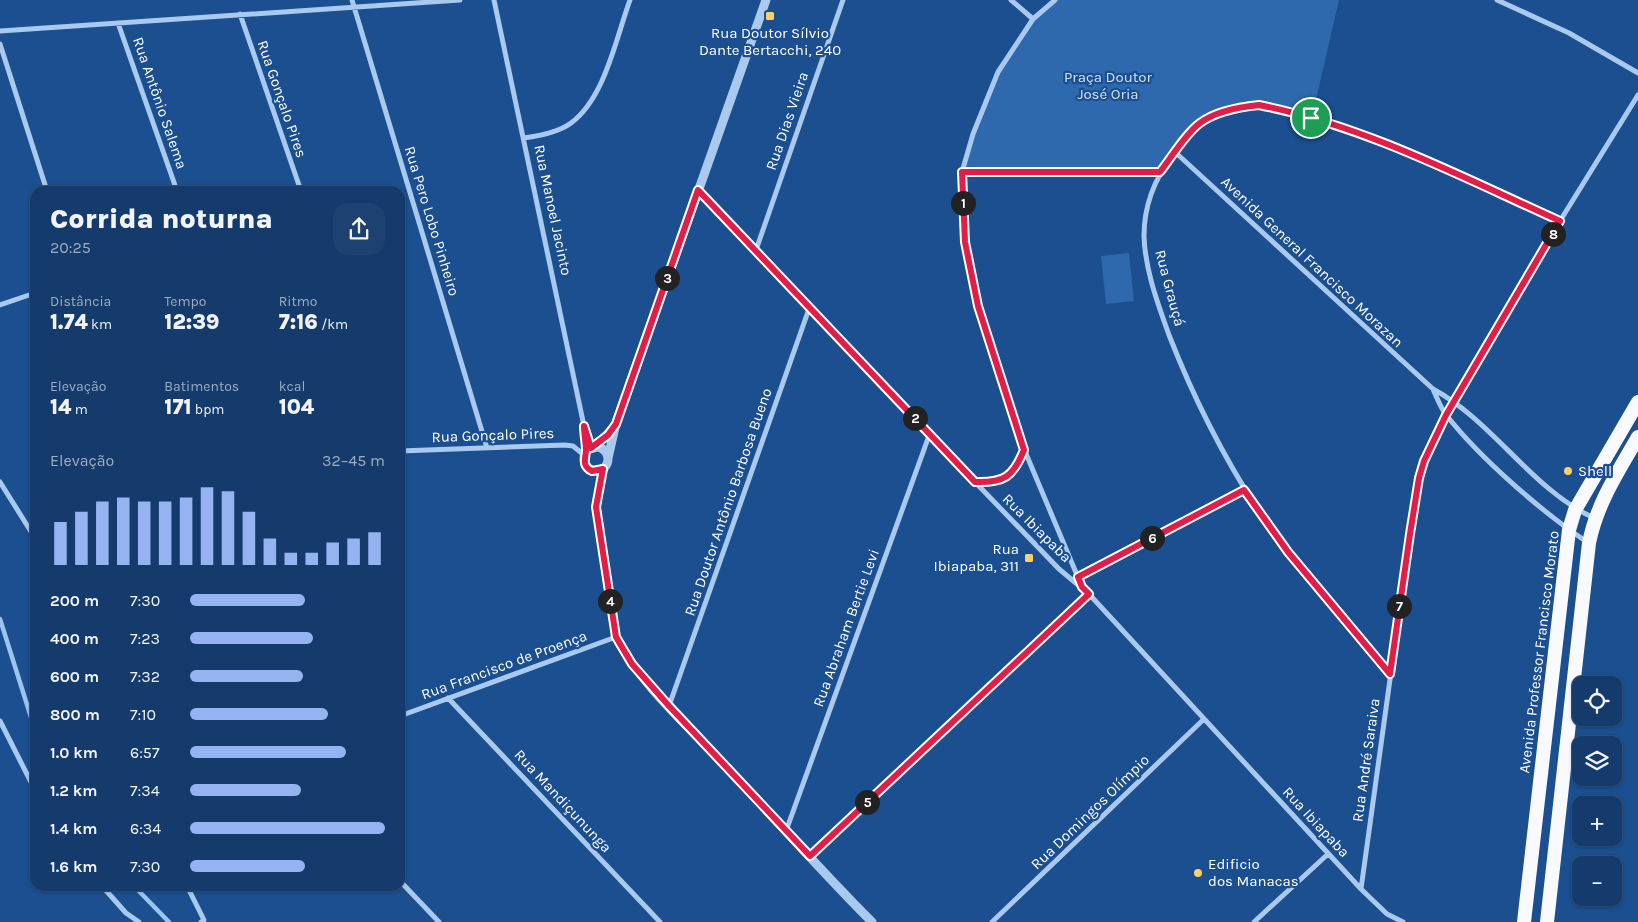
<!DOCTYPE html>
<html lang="pt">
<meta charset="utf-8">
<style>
body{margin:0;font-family:Karla,sans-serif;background:#1d4271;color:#f1f3f6;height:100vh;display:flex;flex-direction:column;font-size:19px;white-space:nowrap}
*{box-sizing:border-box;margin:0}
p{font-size:16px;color:#9dadc1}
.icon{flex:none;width:28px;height:28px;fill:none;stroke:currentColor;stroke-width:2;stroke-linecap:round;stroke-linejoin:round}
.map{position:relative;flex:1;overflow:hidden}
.details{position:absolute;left:30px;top:186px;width:375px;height:705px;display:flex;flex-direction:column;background:#143b6b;border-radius:15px;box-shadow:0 1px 4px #0004,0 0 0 1px #33557e}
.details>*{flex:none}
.tools{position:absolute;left:1572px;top:676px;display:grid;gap:10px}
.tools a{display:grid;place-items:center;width:50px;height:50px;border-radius:10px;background:#143b6b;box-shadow:0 1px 4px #0004,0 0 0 1px #33557e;font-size:25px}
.pin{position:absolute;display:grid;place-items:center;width:42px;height:42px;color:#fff;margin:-21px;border:2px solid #fff;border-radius:50%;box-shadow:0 1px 5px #0007}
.km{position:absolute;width:25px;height:25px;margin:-12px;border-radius:50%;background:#222;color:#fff;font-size:14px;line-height:25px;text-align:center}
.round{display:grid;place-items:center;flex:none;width:52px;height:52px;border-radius:15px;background:#1d4271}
.headline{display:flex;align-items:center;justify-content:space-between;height:85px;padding:0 20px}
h1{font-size:28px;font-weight:800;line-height:38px}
.figures{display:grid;grid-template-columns:repeat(3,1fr);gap:8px;height:85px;padding:5px 20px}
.figures div{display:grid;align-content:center}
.figures b{font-size:21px;font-weight:800}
.figures small{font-size:14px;font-weight:400}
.figures p{font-size:14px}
.chart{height:140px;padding:10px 20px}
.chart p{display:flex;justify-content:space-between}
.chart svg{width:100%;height:90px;margin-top:5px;stroke:#95b2f1;stroke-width:6}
ul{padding:0 20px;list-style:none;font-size:16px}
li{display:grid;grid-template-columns:80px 60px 1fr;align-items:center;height:38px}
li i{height:12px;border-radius:6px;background:#95b2f1}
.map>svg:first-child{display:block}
</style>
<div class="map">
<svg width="1638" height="922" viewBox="0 0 1638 922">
<rect width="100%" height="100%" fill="#1b4f8f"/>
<!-- green -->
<path fill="#2e69ad" d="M1057,0H1339L1312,117C1294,111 1266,102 1247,103C1241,103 1234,107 1229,109C1191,120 1177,138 1159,171L964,173C978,119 997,63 1034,20C1041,13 1050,7 1057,0Z
M1129,253L1134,301L1106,304L1101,256Z"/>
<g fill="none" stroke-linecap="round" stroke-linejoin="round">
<!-- stream -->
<path stroke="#9cc4f0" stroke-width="4.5" d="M0,619L35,730
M134,886L169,922"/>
<!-- minor -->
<path stroke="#a9c9ee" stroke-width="5" d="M352,0L487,448
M494,0L584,426L586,453
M1011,0L1033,19
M1055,0L1033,19L998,72L973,134L962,172L963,189L965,242L978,306L1019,437L1082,587
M1497,0L1569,33L1638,73
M240,14L301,191
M118,23L177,191
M0,31L460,0
M0,44L47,191
M524,138C539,136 559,132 571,123C605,98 616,38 630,0
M1175,152L1433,389C1494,422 1531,489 1594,518
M962,172H1160
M698,190L975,482L1059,569L1089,594L1361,889L1387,914L1403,922
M756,250L843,0
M0,305L35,293
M1433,389C1437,398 1441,409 1447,416C1481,459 1542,512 1587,542
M586,434L591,448
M400,451L565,445L573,446L584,455
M0,482L35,538
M975,482C1004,483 1013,477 1024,450
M1077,578L1244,490
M1390,674C1356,634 1319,594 1287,552C1238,485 1199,412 1169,335C1158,304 1145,270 1144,236C1144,206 1155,178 1173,155C1181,145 1189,131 1199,123C1214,112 1240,105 1258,105C1278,106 1299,114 1318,120C1402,146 1481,184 1560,221
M448,698L660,922
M669,706L810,306
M400,716L616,637
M0,721L35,790
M786,831L930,433
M810,856L1089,594
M400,881L439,922
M102,886L126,913L139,922
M187,886L204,920L201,922
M1361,889L1410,535L1419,478L1424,461L1446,415L1560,221L1638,95
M992,922L1204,719
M1254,922L1328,854"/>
<!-- tertiary -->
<path stroke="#a9c9ee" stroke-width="9" d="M584 459a12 12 0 1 1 24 0a12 12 0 1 1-24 0Z
M594,448L613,428
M608,458L616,423L766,0
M603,469L596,507L616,637C640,683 683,721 719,759C770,813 819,869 872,922"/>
<!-- trunk -->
<path stroke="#f8faff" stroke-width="14" d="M1524,922L1569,530L1575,510L1638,402
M1547,922L1589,543C1597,503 1618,472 1638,437"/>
</g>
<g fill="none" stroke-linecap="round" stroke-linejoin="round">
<!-- route casing -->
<g stroke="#fff" stroke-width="10">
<path id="route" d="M1259,105C1365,126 1462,177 1560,221L1446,415L1424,461L1419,478L1410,534L1390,674L1288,552L1244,490L1078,577L1082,587L1089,594L810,856L669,706L632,664L616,637L596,507L603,469L592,471C582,466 585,460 586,451C586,443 584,434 584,426L591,448L608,435L616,424L698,190L975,482C1004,483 1013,477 1024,450L978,306L965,242L962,172H1160C1171,158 1186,133 1200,123C1216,111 1239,107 1259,105Z"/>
</g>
<!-- route -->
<use href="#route" stroke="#e11d48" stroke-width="6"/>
</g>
<!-- markers -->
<g fill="#ffd166" stroke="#1b4f8f" stroke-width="2">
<rect x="765" y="11" width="10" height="10" rx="2.5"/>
<circle cx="1568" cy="471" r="5"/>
<rect x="1024" y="553" width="10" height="10" rx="2.5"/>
<circle cx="1198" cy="873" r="5"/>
</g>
<g text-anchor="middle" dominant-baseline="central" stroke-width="4.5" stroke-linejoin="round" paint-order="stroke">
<!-- poi labels -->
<g font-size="15" fill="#fff" stroke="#1b4f8f" text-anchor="start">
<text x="770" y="33" text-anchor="middle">Rua Doutor Sílvio<tspan x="770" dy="17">Dante Bertacchi, 240</tspan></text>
<text x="1578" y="471">Shell</text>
<text x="1019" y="549" text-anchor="end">Rua<tspan x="1019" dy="17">Ibiapaba, 311</tspan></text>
<text x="1208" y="864">Edificio<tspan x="1208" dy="17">dos Manacas</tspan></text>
</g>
<!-- park labels -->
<g font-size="15" fill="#cfe3fa" stroke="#1b4f8f">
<text x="1108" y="77">Praça Doutor<tspan x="1108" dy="17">José Oria</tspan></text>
</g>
<!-- street labels -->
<g font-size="15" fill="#fff" stroke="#1b4f8f">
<text transform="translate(282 99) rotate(71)">Rua Gonçalo Pires</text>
<text transform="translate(160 103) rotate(71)">Rua Antônio Salema</text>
<text transform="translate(787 121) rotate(-71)">Rua Dias Vieira</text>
<text transform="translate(553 210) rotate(78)">Rua Manoel Jacinto</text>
<text transform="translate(432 221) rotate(73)">Rua Pero Lobo Pinheiro</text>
<text transform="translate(1312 262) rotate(43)">Avenida General Francisco Morazan</text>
<text transform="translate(1170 288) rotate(75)">Rua Grauçá</text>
<text transform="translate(493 435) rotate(-2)">Rua Gonçalo Pires</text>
<text transform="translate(728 502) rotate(-71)">Rua Doutor Antônio Barbosa Bueno</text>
<text transform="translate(1037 528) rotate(45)">Rua Ibiapaba</text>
<text transform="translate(846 628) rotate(-70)">Rua Abraham Bertie Levi</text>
<text transform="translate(1539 652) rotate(-83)">Avenida Professor Francisco Morato</text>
<text transform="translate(504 665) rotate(-20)">Rua Francisco de Proença</text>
<text transform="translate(1366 760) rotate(-82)">Rua André Saraiva</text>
<text transform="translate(563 801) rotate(47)">Rua Mandiçununga</text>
<text transform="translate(1090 812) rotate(-44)">Rua Domingos Olímpio</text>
<text transform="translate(1316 822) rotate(47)">Rua Ibiapaba</text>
</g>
</g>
</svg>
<div class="tools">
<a><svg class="icon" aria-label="locate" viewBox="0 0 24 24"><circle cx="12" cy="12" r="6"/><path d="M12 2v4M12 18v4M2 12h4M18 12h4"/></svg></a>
<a><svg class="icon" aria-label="layers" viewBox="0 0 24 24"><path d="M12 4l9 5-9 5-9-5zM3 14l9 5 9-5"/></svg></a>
<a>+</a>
<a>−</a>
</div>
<div class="pin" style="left:1311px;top:118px;background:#1e9e55"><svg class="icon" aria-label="arrive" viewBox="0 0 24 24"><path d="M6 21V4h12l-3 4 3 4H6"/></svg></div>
<b class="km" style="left:963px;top:203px">1</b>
<b class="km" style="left:915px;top:418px">2</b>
<b class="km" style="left:667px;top:278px">3</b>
<b class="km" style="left:610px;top:601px">4</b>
<b class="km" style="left:867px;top:802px">5</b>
<b class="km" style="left:1152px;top:538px">6</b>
<b class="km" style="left:1399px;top:606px">7</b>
<b class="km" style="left:1553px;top:234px">8</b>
<section class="details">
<div class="headline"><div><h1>Corrida noturna</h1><p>20:25</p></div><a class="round"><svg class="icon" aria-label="share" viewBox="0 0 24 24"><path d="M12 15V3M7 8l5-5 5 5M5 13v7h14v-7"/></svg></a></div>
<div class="figures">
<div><p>Distância</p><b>1.74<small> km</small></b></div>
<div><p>Tempo</p><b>12:39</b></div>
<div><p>Ritmo</p><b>7:16<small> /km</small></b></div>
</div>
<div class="figures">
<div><p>Elevação</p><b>14<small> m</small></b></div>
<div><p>Batimentos</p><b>171<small> bpm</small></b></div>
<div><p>kcal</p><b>104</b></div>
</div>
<div class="chart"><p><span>Elevação</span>32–45 m</p>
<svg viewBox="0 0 160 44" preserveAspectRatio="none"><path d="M5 44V23M15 44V18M25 44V13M35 44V11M45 44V13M55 44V13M65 44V11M75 44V6M85 44V8M95 44V18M105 44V31M115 44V38M125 44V38M135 44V33M145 44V31M155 44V28"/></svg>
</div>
<ul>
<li><b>200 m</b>7:30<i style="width:59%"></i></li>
<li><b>400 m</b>7:23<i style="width:63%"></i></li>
<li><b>600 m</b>7:32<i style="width:58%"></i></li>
<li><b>800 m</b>7:10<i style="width:71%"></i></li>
<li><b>1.0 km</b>6:57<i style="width:80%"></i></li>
<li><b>1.2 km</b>7:34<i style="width:57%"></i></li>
<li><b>1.4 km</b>6:34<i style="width:100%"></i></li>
<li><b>1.6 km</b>7:30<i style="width:59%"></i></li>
</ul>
</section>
</div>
